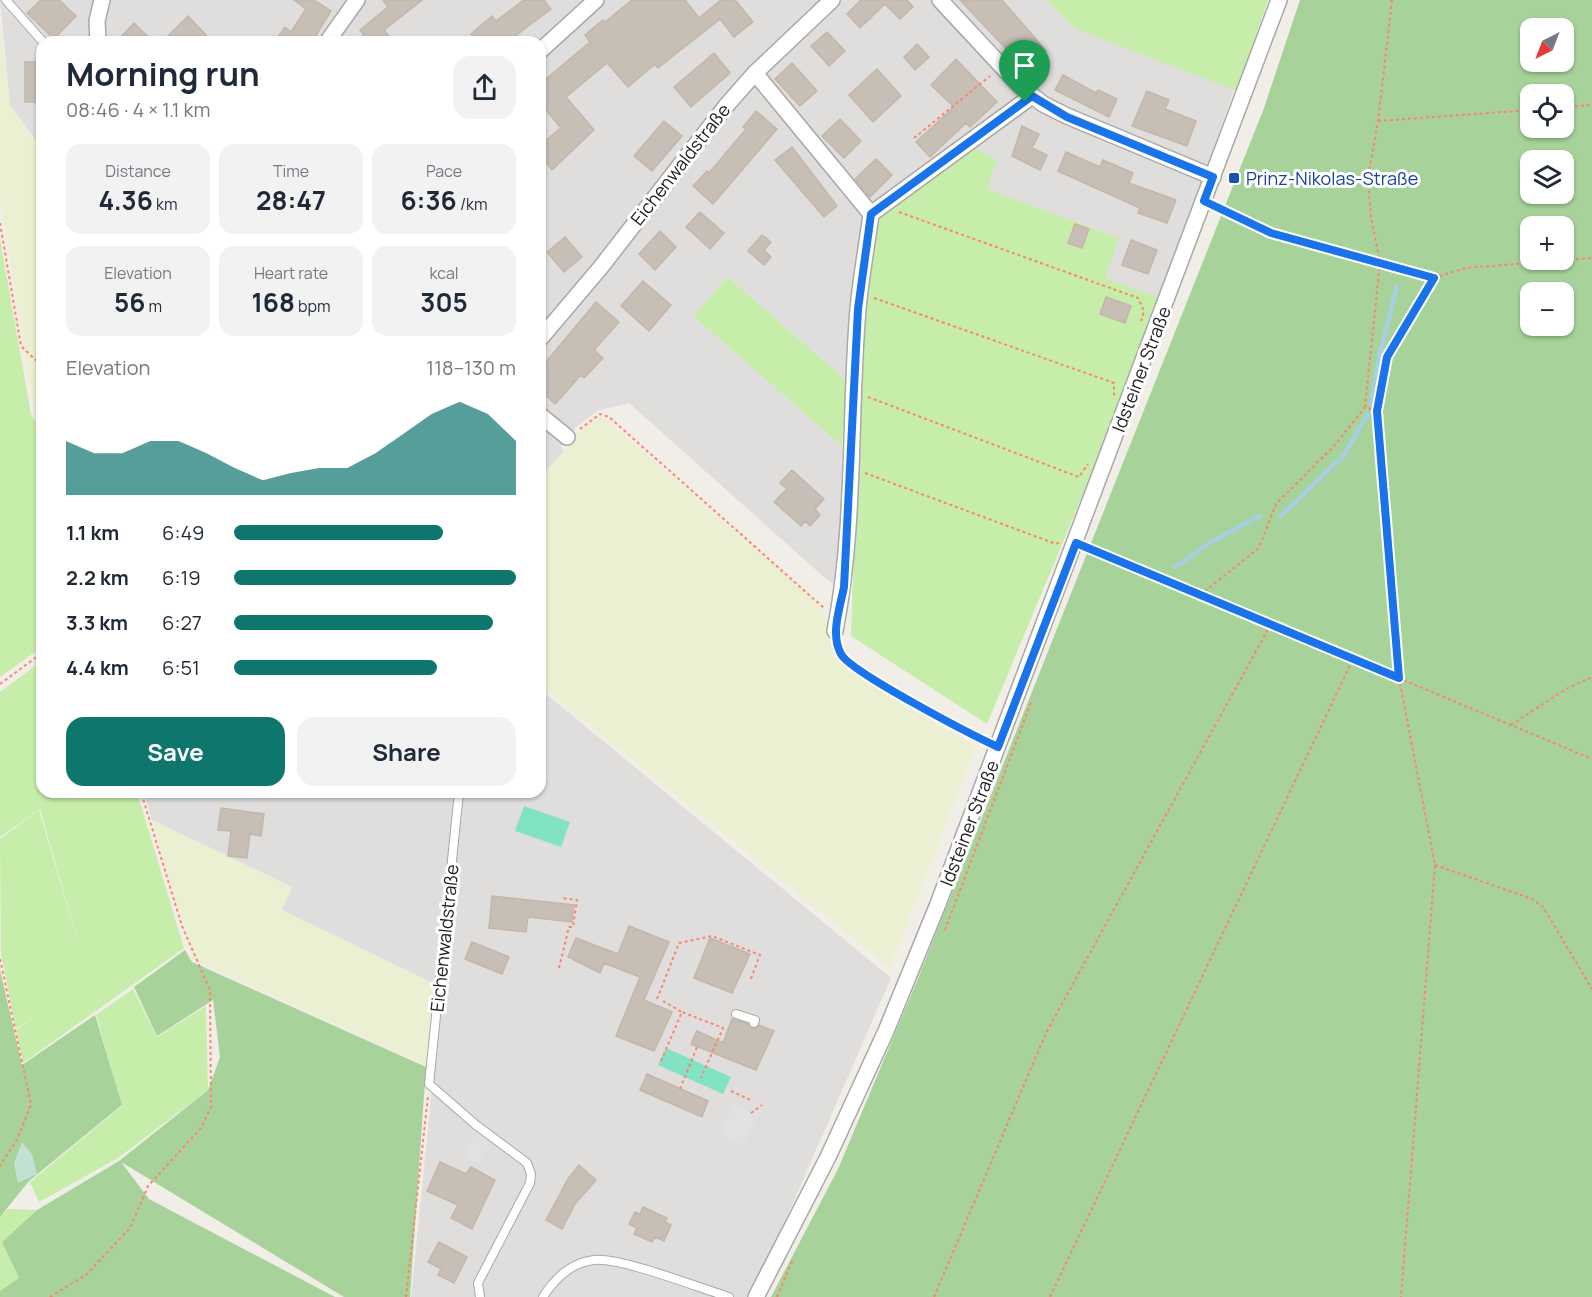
<!DOCTYPE html>
<meta charset="utf-8">
<style>
body{margin:0;font-family:Manrope,sans-serif;background:#f2f2f3;color:#1f2937;height:100vh;display:flex;flex-direction:column;font-size:22px;white-space:nowrap}
*{box-sizing:border-box;margin:0}
p{font-size:20px;color:#747a83}
.icon{flex:none;width:33px;height:33px;fill:none;stroke:currentColor;stroke-width:2;stroke-linecap:round;stroke-linejoin:round}
.map{position:relative;flex:1;overflow:hidden}
.panel{position:absolute;left:36px;top:36px;width:510px;height:762px;display:flex;flex-direction:column;background:#fff;border-radius:18px;box-shadow:0 2px 4px #0004}
.panel>*{flex:none}
.needle{width:39px;rotate:222deg}
.fabs{position:absolute;left:1520px;top:18px;display:grid;gap:12px}
.fabs a{display:grid;place-items:center;width:54px;height:54px;border-radius:12px;background:#fff;box-shadow:0 2px 4px #0004;font-size:30px}
.pin{position:absolute;display:grid;place-items:center;width:51px;height:51px;color:#fff;margin:-62px -26px;border-radius:50% 50% 50% 0;rotate:-45deg;box-shadow:0 0 6px #0007}
.pin .icon{rotate:45deg}
.round{display:grid;place-items:center;flex:none;width:63px;height:63px;border-radius:18px;background:#f2f2f3}
.headline{display:flex;align-items:center;justify-content:space-between;height:102px;padding:0 30px}
h1{font-size:33px;font-weight:700;line-height:45px}
.stats{display:grid;grid-template-columns:repeat(3,1fr);gap:9px;height:102px;padding:6px 30px}
.stats div{display:grid;align-content:center;border-radius:15px;background:#f2f2f3;text-align:center}
.stats b{font-size:26px;font-weight:700}
.stats small{font-size:16px;font-weight:400}
.stats p{font-size:16px}
.chart{height:168px;padding:12px 30px}
.chart p{display:flex;justify-content:space-between}
.chart svg{width:100%;height:108px;margin-top:6px;fill:#0f766e;opacity:.7}
.action{display:flex;gap:12px;margin-top:auto;padding:12px 30px}
.action a{flex:1;height:69px;border-radius:18px;background:#0f766e;color:#fff;font-size:24px;font-weight:700;line-height:69px;text-align:center}
.action a+a{background:#f2f2f3;color:#1f2937}
ul{padding:0 30px;list-style:none;font-size:20px}
li{display:grid;grid-template-columns:96px 72px 1fr;align-items:center;height:45px}
li i{height:15px;border-radius:8px;background:#0f766e}
.map>svg:first-child{display:block}
</style>
<div class="map">
<svg width="1592" height="1297" viewBox="0 0 1592 1297">
<rect width="100%" height="100%" fill="#f1eee7"/>
<!-- residential -->
<path fill="#dfdedd" d="M0,0H1266L1160,298L1104,278L1118,238L986,189L847,381L728,277L693,316L842,446L840,580L835,584L826,579L629,403L597,411L576,427L561,447L564,451L540,478V42H42V149L10,105Z
M540,689L891,978L752,1297H411L462,792H540Z
M144,792H456L435,984L281,910L292,887L152,820Z"/>
<!-- farmland -->
<path fill="#ecf0d2" d="M0,21L10,105L42,149V424L34,410L0,198Z
M601,416L815,600L829,622L833,649L842,663L866,682L976,747L890,968L540,685V478L591,420Z
M152,820L292,887L282,910L435,984L426,1065L192,959Z"/>
<!-- grass -->
<path fill="#c7edab" d="M1046,0H1268L1237,91L1076,29Z
M972,147L997,160L987,189L1119,238L1105,278L1160,298L1091,475L987,724L851,636L862,306L877,215Z
M0,239L31,414L42,433V647L0,677Z
M728,277L847,381L842,446L693,316Z
M42,661V792H137L184,948L23,1063L16,1030L42,1011L16,1029L1,955L0,839L39,810L88,977L40,809L0,837V692Z
M133,989L157,1037L206,1006L208,1090L118,1158L39,1202L30,1182L122,1106L96,1015Z
M8,1209L37,1210L2,1242L19,1278L0,1291V1217Z"/>
<!-- forest -->
<path fill="#a7d29a" fill-rule="evenodd" d="M1300,0H1592V1297H771L838,1169L917,981L1264,108ZM1530,28H1563V62H1530ZM1530,94H1563V128H1530ZM1530,160H1563V194H1530ZM1530,226H1563V260H1530ZM1530,292H1563V326H1530Z
M185,950L192,962L426,1067L410,1297H344L121,1162L149,1199L335,1297H0V1291L19,1278L2,1242L37,1210L119,1161L208,1090L220,1057L213,1000L157,1036L134,987Z
M0,970L22,1065L95,1015L122,1105L29,1181L0,1217Z"/>
<!-- wetland -->
<path fill="#c3e0d5" d="M22,1142L32,1154L37,1174L18,1183L14,1163Z"/>
<!-- pitch -->
<path fill="#82e3c4" d="M524,806L570,822L561,847L515,831Z
M666,1048L731,1077L723,1094L658,1065Z"/>
<!-- parking -->
<path fill="#e1e1e1" d="M734,1105L751,1113L760,1112L743,1147L720,1132Z
M477,1132L490,1142L478,1164L464,1157Z"/>
<g fill="none" stroke-linecap="round" stroke-linejoin="round">
<!-- stream -->
<path stroke="#a6cfe1" stroke-width="4.5" d="M1371,404L1379,358L1397,286
M1280,517L1344,455L1368,414
M1175,567L1214,540L1260,516"/>
</g>
<!-- building -->
<path fill="#c7beb6" stroke="#c4b6a8" stroke-width="1.5" d="M41,0H59L76,16L54,39L27,13Z
M294,0H314L331,11L312,42H274L285,27L291,32L306,9Z
M383,0H422L384,30L394,42H369L360,30L388,7Z
M524,0H544L551,9L507,42H478L471,34L492,16L496,21Z
M632,0H685L699,18L721,0H735L753,22L734,37L720,19L658,68L655,64L628,87L607,63L566,97L594,130L552,170L540,156V145L561,128L546,110L540,115V71L546,79L590,42L585,35L603,20L605,22Z
M861,0H907L913,7L900,19L885,4L860,28L847,14Z
M960,0H1002L1046,51L1026,70Z
M188,16L206,35L199,42H162Z
M134,23L153,42H116Z
M827,32L845,51L829,66L811,46Z
M917,44L929,57L915,70L904,57Z
M714,53L730,73L691,107L674,87Z
M956,59L997,102L970,127L966,123L930,157L916,142L954,107L931,85Z
M25,62H42L41,102H25Z
M792,63L817,91L800,106L775,79Z
M877,69L901,96L873,122L849,95Z
M1063,75L1096,93L1098,90L1117,99L1109,117L1055,90Z
M1147,91L1169,100L1165,109L1196,121L1187,146L1132,126Z
M756,111L777,129L713,204L693,186L707,171L709,173L746,129L743,127Z
M840,119L861,141L844,158L822,136Z
M664,121L682,136L652,171L634,156Z
M1022,126L1039,134L1032,148L1047,155L1040,170L1012,156Z
M792,147L837,206L824,217L775,160Z
M1066,152L1100,167L1103,160L1133,173L1129,183L1176,200L1167,223L1138,213L1140,208L1058,171Z
M876,159L892,175L870,197L855,179Z
M700,212L724,233L710,249L686,227Z
M1075,224L1089,229L1082,248L1068,243Z
M660,231L676,247L655,270L639,254Z
M762,235L771,242L764,250L771,257L764,265L748,251Z
M565,237L582,257L564,272L547,252Z
M1131,240L1157,250L1148,274L1122,265Z
M643,281L671,305L649,331L621,306Z
M1106,297L1131,306L1125,323L1100,314Z
M596,302L619,322L594,350L603,358L584,378L581,375L555,404L540,390V357L546,362Z
M792,470L824,499L815,509L820,515L810,526L805,521L801,526L774,502L787,489L780,483Z
M221,808L264,814L261,836L250,834L247,858L228,856L231,831L218,830Z
M492,896L574,905L572,922L528,917L526,932L489,928Z
M629,926L669,942L644,1000L672,1012L654,1051L616,1036L640,977L604,963L600,973L568,957L576,938L618,954Z
M710,938L750,954L732,993L694,978Z
M472,942L509,957L502,974L465,959Z
M732,1019L748,1024L753,1029L759,1025L774,1031L756,1070L691,1044L697,1031L723,1043Z
M647,1074L708,1101L702,1117L640,1090Z
M440,1162L466,1174L471,1167L495,1180L472,1229L451,1218L458,1205L427,1191Z
M579,1165L596,1180L575,1204L562,1229L546,1220L568,1179Z
M643,1207L667,1218L665,1222L671,1225L664,1241L655,1237L652,1242L634,1234L637,1228L629,1224L635,1212L640,1214Z
M439,1242L467,1257L454,1283L438,1275L441,1269L428,1262Z"/>
<g fill="none" stroke-linecap="round" stroke-linejoin="round">
<!-- lane casing -->
<g stroke="#a8a8a8" stroke-width="10">
<path id="lane" d="M6,0L43,42
M459,792L429,1084L476,1125L527,1163L531,1174L530,1183L478,1283L480,1297
M736,1014L755,1020L754,1023
M543,1297C554,1279 572,1262 594,1260C621,1257 699,1288 729,1297"/>
</g>
<!-- street casing -->
<g stroke="#a8a8a8" stroke-width="18">
<path id="street" d="M940,0L1020,86L1043,104L1067,116L1213,177
M98,42L97,21L102,0
M327,42L357,0
M540,51L596,0
M755,73L871,214C867,245 861,277 858,309C849,416 856,524 835,631
M871,214L1032,96
M540,339L601,267L726,106L755,73L832,0
M540,415L567,437
M756,1297L828,1157L886,1031L938,904L1279,0"/>
</g>
<!-- path -->
<path stroke="#ff836a" stroke-width="2" stroke-dasharray="3 3" stroke-linecap="butt" d="M1392,0L1378,121L1368,178L1371,217L1380,262L1365,407L1377,411L1399,678L1435,865L1401,1297
M1563,107L1592,105
M1378,121L1530,110
M914,138L990,76
M1218,207L1271,233L1434,278L1466,268L1592,258
M899,212L1138,298L1144,311L1141,322
M0,223L21,346L42,366
M874,298L1114,383V396
M868,397L1079,477L1088,464
M1377,411L1387,357L1434,278
M580,429L600,414L609,417L825,609
M865,473L1056,544L1060,542
M1088,548L1592,759
M1200,595L1259,548L1276,504L1335,445L1365,407
M838,645L841,656L857,671L983,740
M0,684L42,653
M1511,725L1566,689L1592,677
M1435,865L1532,899L1543,907L1592,989
M945,930L1032,700
M0,959L31,1104L18,1138L0,1166
M559,968L569,927H573L577,900L561,898
M657,999L679,943L712,936L760,955L750,981
M663,1001L682,1012
M661,1061L682,1012L723,1028L701,1078
M680,1089L697,1047
M731,1091L753,1101
M751,1113L762,1105
M50,1297L87,1274L130,1228L148,1186L201,1128L211,1107L210,990L182,926L141,792
M406,1297L428,1096
M777,1297L793,1259
M934,1297L1046,1033L1271,624
M1050,1297L1353,659"/>
<!-- lane -->
<use href="#lane" stroke="#fff" stroke-width="8"/>
<!-- street -->
<use href="#street" stroke="#fff" stroke-width="15"/>
</g>
<g fill="none" stroke-linecap="round" stroke-linejoin="round">
<!-- route casing -->
<g stroke="#fff" stroke-width="12">
<path id="route" d="M1032,96L1067,117L1213,177L1204,201L1271,233L1434,278L1387,357L1377,411L1399,678L1076,543L998,747C974,736 850,672 841,654C830,634 840,608 844,587L858,309L871,214Z"/>
</g>
<!-- route -->
<use href="#route" stroke="#1a73e8" stroke-width="8"/>
</g>
<!-- markers -->
<rect fill="#1a4fb4" stroke="#fff" stroke-width="2" x="1228" y="172" width="12" height="12" rx="3"/>
<g text-anchor="middle" dominant-baseline="central" stroke-width="6" stroke-linejoin="round" paint-order="stroke">
<!-- street labels -->
<g font-size="18" fill="#212121" stroke="#fff">
<text transform="translate(680 164) rotate(-52)">Eichenwaldstraße</text>
<text transform="translate(1141 369) rotate(-69)">Idsteiner Straße</text>
<text transform="translate(969 823) rotate(-69)">Idsteiner Straße</text>
<text transform="translate(444 938) rotate(-84)">Eichenwaldstraße</text>
</g>
<!-- transit labels -->
<g font-size="18" fill="#164399" stroke="#fff" text-anchor="start">
<text x="1246" y="178">Prinz-Nikolas-Straße</text>
</g>
</g>
</svg>
<div class="fabs">
<a><svg class="needle" viewBox="-14 -14 28 28"><path d="M0-13l5 13h-10z" fill="#e53935"/><path d="M0 13l5-13h-10z" fill="#747a83"/></svg></a>
<a><svg class="icon" aria-label="locate" viewBox="0 0 24 24"><circle cx="12" cy="12" r="6"/><path d="M12 2v4M12 18v4M2 12h4M18 12h4"/></svg></a>
<a><svg class="icon" aria-label="layers" viewBox="0 0 24 24"><path d="M12 4l9 5-9 5-9-5zM3 14l9 5 9-5"/></svg></a>
<a>+</a>
<a>−</a>
</div>
<div class="pin" style="left:1025px;top:102px;background:#1e9e55"><svg class="icon" aria-label="arrive" viewBox="0 0 24 24"><path d="M6 21V4h12l-3 4 3 4H6"/></svg></div>
<section class="panel">
<div class="headline"><div><h1>Morning run</h1><p>08:46 · 4 × 1.1 km</p></div><a class="round"><svg class="icon" aria-label="share" viewBox="0 0 24 24"><path d="M12 15V3M7 8l5-5 5 5M5 13v7h14v-7"/></svg></a></div>
<div class="stats">
<div><p>Distance</p><b>4.36<small> km</small></b></div>
<div><p>Time</p><b>28:47</b></div>
<div><p>Pace</p><b>6:36<small> /km</small></b></div>
</div>
<div class="stats">
<div><p>Elevation</p><b>56<small> m</small></b></div>
<div><p>Heart rate</p><b>168<small> bpm</small></b></div>
<div><p>kcal</p><b>305</b></div>
</div>
<div class="chart"><p><span>Elevation</span>118–130 m</p>
<svg viewBox="0 0 160 44" preserveAspectRatio="none"><path d="M0 44V22L10 27L20 27L30 22L40 22L50 27L60 33L70 38L80 35L90 33L100 33L110 27L120 19L130 11L140 6L150 11L160 22V44z"/></svg>
</div>
<ul>
<li><b>1.1 km</b>6:49<i style="width:74%"></i></li>
<li><b>2.2 km</b>6:19<i style="width:100%"></i></li>
<li><b>3.3 km</b>6:27<i style="width:92%"></i></li>
<li><b>4.4 km</b>6:51<i style="width:72%"></i></li>
</ul>
<div class="action"><a>Save</a><a>Share</a></div>
</section>
</div>
